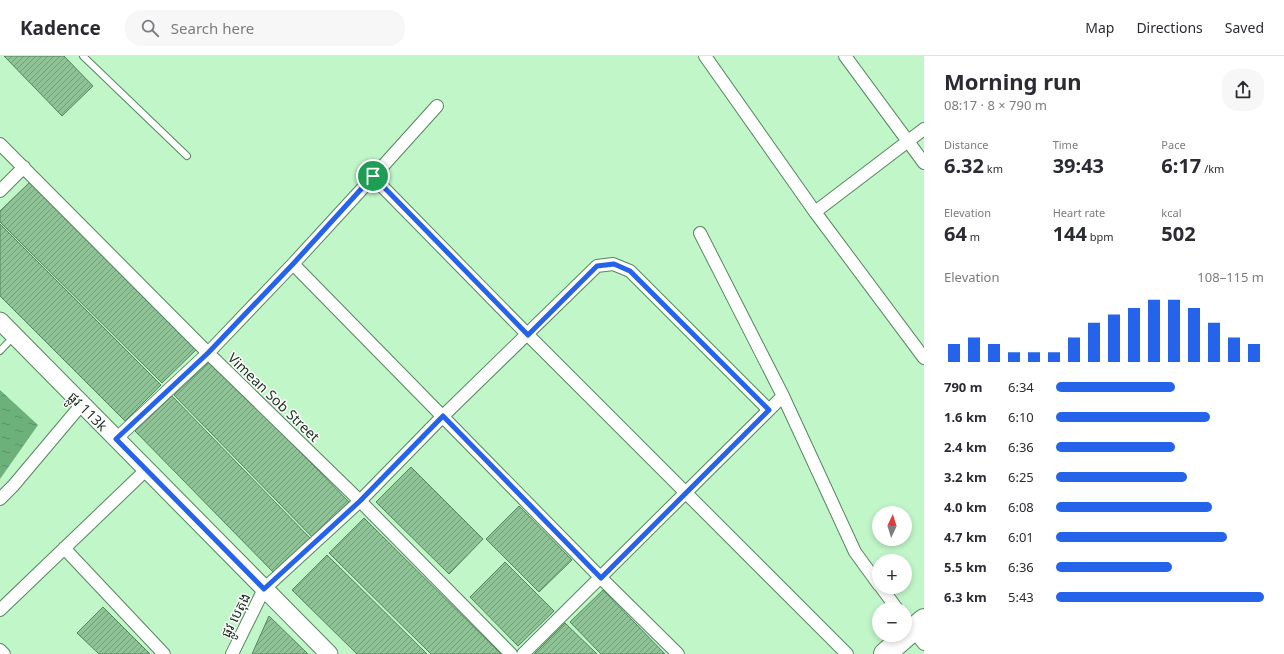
<!DOCTYPE html>
<meta charset="utf-8">
<style>
body{margin:0;font-family:"Noto Sans","Noto Sans Khmer",sans-serif;background:#f7f7f7;color:#2b2b33;height:100vh;display:flex;flex-direction:column;font-size:15px;white-space:nowrap}
*{box-sizing:border-box;margin:0}
p{font-size:13px;color:#7c7c81}
.icon{flex:none;width:22px;height:22px;fill:none;stroke:currentColor;stroke-width:2;stroke-linecap:round;stroke-linejoin:round}
.map{position:relative;flex:1;overflow:hidden}
.sheet{display:flex;flex-direction:column;background:#fff;width:360px}
.sheet>*{flex:none}
.needle{width:26px;rotate:4deg}
.tools{position:absolute;left:872px;top:450px;display:grid;gap:8px}
.tools a{display:grid;place-items:center;width:40px;height:40px;border-radius:50%;background:#fff;box-shadow:0 2px 6px #0003;font-size:20px}
.pin{position:absolute;display:grid;place-items:center;width:34px;height:34px;color:#fff;margin:-17px;border:2px solid #fff;border-radius:50%;box-shadow:0 1px 4px #0007}
.round{display:grid;place-items:center;flex:none;width:42px;height:42px;border-radius:16px;background:#f7f7f7}
.headline{display:flex;align-items:center;justify-content:space-between;height:68px;padding:0 20px}
h1{font-size:22px;font-weight:700;line-height:30px}
.metrics{display:grid;grid-template-columns:repeat(3,1fr);gap:6px;height:68px;padding:4px 20px}
.metrics div{display:grid;align-content:center}
.metrics b{font-size:20px;font-weight:700}
.metrics small{font-size:11px;font-weight:400}
.metrics p{font-size:11px}
.chart{height:112px;padding:8px 20px}
.chart p{display:flex;justify-content:space-between}
.chart svg{width:100%;height:72px;margin-top:4px;stroke:#2563eb;stroke-width:6}
ul{padding:0 20px;list-style:none;font-size:13px}
li{display:grid;grid-template-columns:64px 48px 1fr;align-items:center;height:30px}
li i{height:10px;border-radius:5px;background:#2563eb}
header{display:flex;align-items:center;gap:24px;box-sizing:border-box;height:56px;padding:0 20px;background:#fff;border-bottom:1px solid #e1e1e2}
header strong{font-size:19px}
nav{display:flex;gap:22px;margin-inline-start:auto;font-size:14px}
.search{width:280px;height:36px;background:#f7f7f7;display:flex;align-items:center;gap:10px;box-sizing:border-box;padding:0 14px;border-radius:16px;color:#7c7c81;font-size:15px}
main{display:flex;flex:1;min-height:0}
.map>svg:first-child{display:block}
</style>
<header>
<strong>Kadence</strong>
<div class="search"><svg class="icon" aria-label="search" viewBox="0 0 24 24"><circle cx="10" cy="10" r="6"/><path d="M15 15l6 6"/></svg>Search here</div>
<nav><a>Map</a><a>Directions</a><a>Saved</a></nav>
</header>
<main>
<div class="map">
<svg width="924" height="598" viewBox="0 0 924 598">
<defs>
<pattern id="water-ripples" width="26" height="14" patternUnits="userSpaceOnUse"><rect width="26" height="14" fill="#6db17a"/><path d="M2 4q2-2 4 0t4 0M15 11q2-2 4 0t4 0" fill="none" stroke="#599164"/></pattern>
<pattern id="building-hatch" width="6" height="6" patternUnits="userSpaceOnUse"><rect width="6" height="6" fill="#8fc297"/><path d="M-1 1l2-2M0 6l6-6M5 7l2-2" fill="none" stroke="#749e7b"/></pattern>
</defs>
<rect width="100%" height="100%" fill="#c1f6c9"/>
<!-- water -->
<path fill="url(#water-ripples)" d="M0,334L38,369L0,423Z"/>
<!-- building -->
<path fill="url(#building-hatch)" stroke="#54855d" d="M4,0H64L93,30L62,60Z
M31,125L198,292L162,327L0,166V155Z
M0,168L161,329L125,365L0,240Z
M211,304L349,446L313,482L174,339Z
M172,340L310,482L274,517L135,375Z
M411,411L483,483L449,518L376,446Z
M519,450L572,504L539,536L486,483Z
M364,462L501,598H431L329,497Z
M327,499L427,598H357L292,534Z
M505,506L554,555L518,590L470,541Z
M603,534L665,598H601L570,566Z
M103,551L150,598H99L77,577Z
M269,560L308,598H252Z
M565,567L597,598H534Z"/>
<g fill="none" stroke-linecap="round" stroke-linejoin="round">
<!-- lane casing -->
<g stroke="#55875e" stroke-width="8">
<path id="lane" d="M83,0L187,100
M0,295L14,280"/>
</g>
<!-- street casing -->
<g stroke="#55875e" stroke-width="14">
<path id="street" d="M705,0L815,156L924,302
M845,0L924,107
M437,50L373,121L528,279L847,598
M0,88L208,297L360,445L511,598
M0,135L24,111
M815,156L924,73
M700,177L783,340L855,496L879,529
M293,208L601,522L678,598
M116,383L208,297L293,208L373,121
M0,443L13,430L82,348
M64,492L164,598
M881,531L897,553
M0,554L147,413
M905,564L924,588
M0,594L4,598
M232,598L264,533L360,445L443,360L597,210L613,208L630,215L769,354
M523,598L783,340"/>
</g>
<!-- secondary casing -->
<g stroke="#55875e" stroke-width="19">
<path id="secondary" d="M0,265L329,598"/>
</g>
<!-- highway casing -->
<g stroke="#55875e" stroke-width="24">
<path id="highway" d="M885,598L924,564"/>
</g>
<!-- lane -->
<use href="#lane" stroke="#fff" stroke-width="6"/>
<!-- street -->
<use href="#street" stroke="#fff" stroke-width="12"/>
<!-- secondary -->
<use href="#secondary" stroke="#fff" stroke-width="17"/>
<!-- highway -->
<use href="#highway" stroke="#fff" stroke-width="22"/>
</g>
<g fill="none" stroke-linecap="round" stroke-linejoin="round">
<!-- route casing -->
<g stroke="#fff" stroke-width="8">
<path id="route" d="M373,120L528,279L597,210L614,208L630,215L769,354L601,522L443,360L360,445L264,533L116,383L208,297L293,208Z"/>
</g>
<!-- route -->
<use href="#route" stroke="#2563eb" stroke-width="5"/>
</g>
<g text-anchor="middle" dominant-baseline="central" stroke-width="3" stroke-linejoin="round" paint-order="stroke">
<!-- street labels -->
<g font-size="14" fill="#1c3120" stroke="#fff">
<text transform="translate(274 341) rotate(44)">Vimean Sob Street</text>
<text transform="translate(88 355) rotate(45)">ផ្លូវ 113k</text>
<text transform="translate(235 559) rotate(-63)">ផ្លូវ បេតុង</text>
</g>
</g>
</svg>
<div class="tools">
<a><svg class="needle" viewBox="-14 -14 28 28"><path d="M0-13l5 13h-10z" fill="#e53935"/><path d="M0 13l5-13h-10z" fill="#7c7c81"/></svg></a>
<a>+</a>
<a>−</a>
</div>
<div class="pin" style="left:373px;top:120px;background:#1e9e55"><svg class="icon" aria-label="arrive" viewBox="0 0 24 24"><path d="M6 21V4h12l-3 4 3 4H6"/></svg></div>
</div>
<section class="sheet">
<div class="headline"><div><h1>Morning run</h1><p>08:17 · 8 × 790 m</p></div><a class="round"><svg class="icon" aria-label="share" viewBox="0 0 24 24"><path d="M12 15V3M7 8l5-5 5 5M5 13v7h14v-7"/></svg></a></div>
<div class="metrics">
<div><p>Distance</p><b>6.32<small> km</small></b></div>
<div><p>Time</p><b>39:43</b></div>
<div><p>Pace</p><b>6:17<small> /km</small></b></div>
</div>
<div class="metrics">
<div><p>Elevation</p><b>64<small> m</small></b></div>
<div><p>Heart rate</p><b>144<small> bpm</small></b></div>
<div><p>kcal</p><b>502</b></div>
</div>
<div class="chart"><p><span>Elevation</span>108–115 m</p>
<svg viewBox="0 0 160 44" preserveAspectRatio="none"><path d="M5 44V33M15 44V29M25 44V33M35 44V38M45 44V38M55 44V38M65 44V29M75 44V20M85 44V15M95 44V11M105 44V6M115 44V6M125 44V11M135 44V20M145 44V29M155 44V33"/></svg>
</div>
<ul>
<li><b>790 m</b>6:34<i style="width:57%"></i></li>
<li><b>1.6 km</b>6:10<i style="width:74%"></i></li>
<li><b>2.4 km</b>6:36<i style="width:57%"></i></li>
<li><b>3.2 km</b>6:25<i style="width:63%"></i></li>
<li><b>4.0 km</b>6:08<i style="width:75%"></i></li>
<li><b>4.7 km</b>6:01<i style="width:82%"></i></li>
<li><b>5.5 km</b>6:36<i style="width:56%"></i></li>
<li><b>6.3 km</b>5:43<i style="width:100%"></i></li>
</ul>
</section>
</main>
